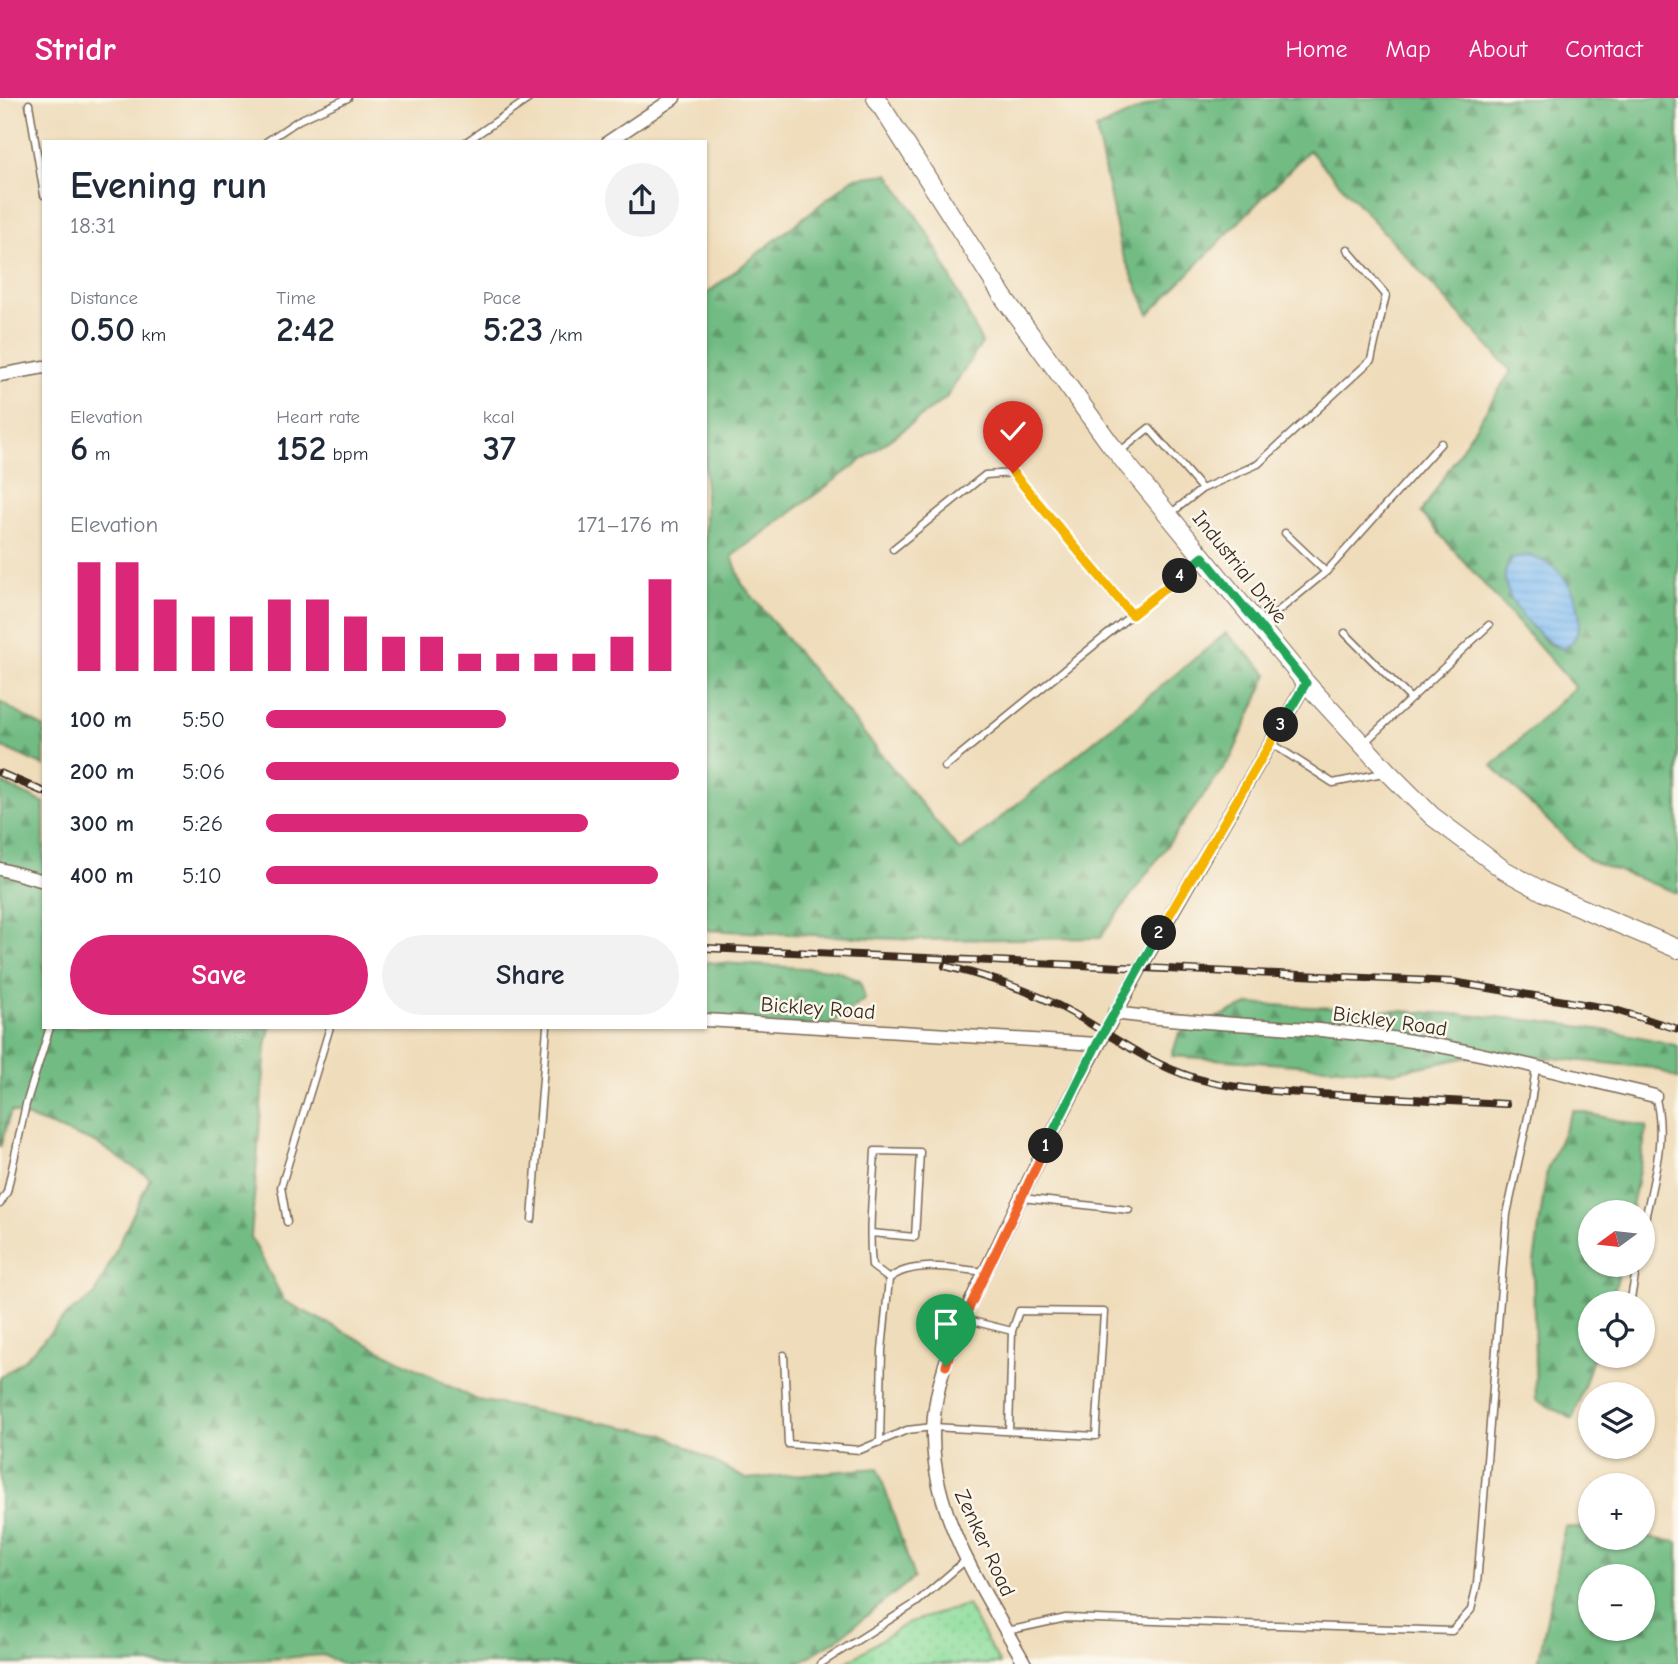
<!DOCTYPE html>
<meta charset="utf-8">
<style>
body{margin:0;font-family:"Comic Neue",sans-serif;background:#f2f2f3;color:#1f2937;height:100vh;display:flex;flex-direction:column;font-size:26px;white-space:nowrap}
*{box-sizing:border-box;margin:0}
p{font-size:23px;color:#747a83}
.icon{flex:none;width:38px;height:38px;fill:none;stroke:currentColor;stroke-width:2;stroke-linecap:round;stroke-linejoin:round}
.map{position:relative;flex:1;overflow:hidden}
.drawer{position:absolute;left:42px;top:42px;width:665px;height:889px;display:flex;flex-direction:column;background:#fff;border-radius:0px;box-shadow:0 2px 5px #0004}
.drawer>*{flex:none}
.needle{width:46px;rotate:255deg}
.buttons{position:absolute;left:1578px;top:1102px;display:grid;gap:14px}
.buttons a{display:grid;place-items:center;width:77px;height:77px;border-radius:50%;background:#fff;box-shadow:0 2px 5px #0004;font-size:35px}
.pin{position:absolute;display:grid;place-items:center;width:60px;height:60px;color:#fff;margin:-72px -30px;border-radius:50% 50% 50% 0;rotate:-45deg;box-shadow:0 0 7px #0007}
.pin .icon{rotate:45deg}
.km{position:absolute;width:35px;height:35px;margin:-18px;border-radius:50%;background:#222;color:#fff;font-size:19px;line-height:35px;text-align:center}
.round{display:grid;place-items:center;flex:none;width:74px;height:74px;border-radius:37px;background:#f2f2f3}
.summary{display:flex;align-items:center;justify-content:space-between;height:119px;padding:0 28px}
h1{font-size:38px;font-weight:800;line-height:52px}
.stats{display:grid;grid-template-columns:repeat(3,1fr);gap:10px;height:119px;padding:7px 28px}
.stats div{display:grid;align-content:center}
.stats b{font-size:35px;font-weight:800}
.stats small{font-size:19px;font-weight:400}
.stats p{font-size:19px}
.chart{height:196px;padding:14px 28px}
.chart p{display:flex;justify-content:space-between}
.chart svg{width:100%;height:126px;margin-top:7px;stroke:#db2777;stroke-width:6}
.cta{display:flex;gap:14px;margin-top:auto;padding:14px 28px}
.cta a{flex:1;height:80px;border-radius:42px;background:#db2777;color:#fff;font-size:28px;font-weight:800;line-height:80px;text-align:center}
.cta a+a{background:#f2f2f3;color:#1f2937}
ul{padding:0 28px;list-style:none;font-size:23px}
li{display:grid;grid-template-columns:112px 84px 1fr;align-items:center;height:52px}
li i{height:18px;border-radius:9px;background:#db2777}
header{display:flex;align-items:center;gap:42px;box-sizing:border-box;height:98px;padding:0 35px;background:#db2777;color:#fff}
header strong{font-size:33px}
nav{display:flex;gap:38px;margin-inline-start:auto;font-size:24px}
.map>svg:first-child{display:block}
</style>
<header>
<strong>Stridr</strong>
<nav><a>Home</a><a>Map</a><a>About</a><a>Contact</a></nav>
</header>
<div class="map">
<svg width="1678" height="1566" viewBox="0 0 1678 1566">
<defs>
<pattern id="grass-dots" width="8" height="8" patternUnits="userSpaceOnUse" patternTransform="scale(1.75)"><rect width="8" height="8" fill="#8ddd9c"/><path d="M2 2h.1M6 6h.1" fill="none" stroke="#7bbe86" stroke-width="1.8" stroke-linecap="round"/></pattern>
<pattern id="forest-firs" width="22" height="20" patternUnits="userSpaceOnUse" patternTransform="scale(1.75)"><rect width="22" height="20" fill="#72bc84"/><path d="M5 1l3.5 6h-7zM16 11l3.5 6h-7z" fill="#5f996b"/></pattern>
<pattern id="water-rules" width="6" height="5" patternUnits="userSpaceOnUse" patternTransform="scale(1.75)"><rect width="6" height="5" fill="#81bef4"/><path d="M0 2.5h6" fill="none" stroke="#70a3d1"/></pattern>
</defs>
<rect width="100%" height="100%" fill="#fbf7ec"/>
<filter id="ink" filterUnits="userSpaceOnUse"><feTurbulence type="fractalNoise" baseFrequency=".0143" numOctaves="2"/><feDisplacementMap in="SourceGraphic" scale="14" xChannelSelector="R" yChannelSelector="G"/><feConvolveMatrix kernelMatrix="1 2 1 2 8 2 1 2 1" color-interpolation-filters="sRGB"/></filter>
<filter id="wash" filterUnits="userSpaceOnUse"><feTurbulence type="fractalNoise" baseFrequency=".00686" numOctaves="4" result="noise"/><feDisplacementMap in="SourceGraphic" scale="28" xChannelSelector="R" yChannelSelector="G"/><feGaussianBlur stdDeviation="1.57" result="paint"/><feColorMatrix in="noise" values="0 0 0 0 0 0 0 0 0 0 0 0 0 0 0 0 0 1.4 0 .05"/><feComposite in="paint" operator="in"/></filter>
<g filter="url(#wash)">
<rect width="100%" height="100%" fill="#efdcba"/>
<!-- grass -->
<path fill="url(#grass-dots)" stroke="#64845d" stroke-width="2" d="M967,1507L1000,1566H844L907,1525Z"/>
<!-- forest -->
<path fill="url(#forest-firs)" stroke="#567351" stroke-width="2" fill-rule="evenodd" d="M1165,0H1678V795L1588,762L1492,668L1575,589L1421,415L1511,273L1309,52L1149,216L1121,152L1096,31ZM1528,458L1551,467L1568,486L1563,551L1548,546L1518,510L1507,489L1505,475L1512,461Z
M889,76L934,145L982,245L946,300L732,458L742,486L960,753L1226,535L1268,576L1232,658L1100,840L918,842L705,832V197L854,80Z
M0,604L44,630V668L0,648Z
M0,684L44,705V929H270L266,948L251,1139L284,1203L477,1302L663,1336L746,1381L878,1370L914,1480L836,1542L797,1566H341L323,1557L202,1566H0V1280L26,1260L68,1216L95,1197L150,1080L96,1045L11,1013L0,1049Z
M705,864L835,872L860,883L865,901L828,929L705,922Z
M1250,906C1388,914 1546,913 1678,948V981L1654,970L1493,954L1395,974L1172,958L1179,935Z
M1573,1012L1647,1029L1631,1115H1591V1167H1621L1611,1206H1591V1258H1594L1573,1321L1536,1302L1533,1172L1547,1072Z
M1565,1428L1591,1432V1440L1643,1439L1678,1444V1566H1538ZM1591,1479H1643V1531H1591Z"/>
<!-- water -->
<path fill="url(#water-rules)" stroke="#5e7489" stroke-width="2" d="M1528,457C1534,460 1543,462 1549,466C1575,481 1595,534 1563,551C1540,543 1503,503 1505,476C1505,471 1510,466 1512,461Z"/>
</g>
<g filter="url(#ink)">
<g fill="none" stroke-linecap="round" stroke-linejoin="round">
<!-- lane casing -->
<g stroke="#7a6855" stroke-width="9">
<path id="lane" d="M29,6L44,97
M266,44L299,22L348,0
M466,44L530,0
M1118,355L1149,330L1202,391
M1170,416L1202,391L1258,366L1371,262L1386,197L1347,151
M1285,435L1326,474
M893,451L985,377L1013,375L1132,517
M1261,527L1326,474L1441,345
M1345,535L1411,601
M1271,645L1333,685L1383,675
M1364,645L1489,527
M945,669L1201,460
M1022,1100L1129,1112
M0,1106L7,1094L26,1006L50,929
M532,1121L547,929
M287,1124L281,1089L330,929
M1643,1131C1651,1089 1668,1040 1655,998
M871,1135L915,1139L920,1054L875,1053C873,1091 868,1130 872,1168L889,1181
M1630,1206L1637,1167
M964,1221L1012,1233
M784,1257L788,1346L860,1352L907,1332L933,1329L1096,1338L1104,1214L1019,1213L1012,1233L1009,1333
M880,1345L882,1252L889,1181C912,1161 956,1171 985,1174
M1007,1533L1066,1520L1452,1533L1471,1512L1477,1486L1507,1116L1531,1005L1536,969
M820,1566L916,1505L966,1462"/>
</g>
<!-- street casing -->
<g stroke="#7a6855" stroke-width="15">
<path id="street" d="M608,44L674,0
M0,277L44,269
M0,771L44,783
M1114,915C1213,928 1313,927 1411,943C1493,956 1574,979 1655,998
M705,922L1097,946
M1025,1566C986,1496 934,1422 933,1340C932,1269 973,1201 1002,1139C1091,947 1199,767 1306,585"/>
</g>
<!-- secondary casing -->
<g stroke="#7a6855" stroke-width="20">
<path id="secondary" d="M876,0L1004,200L1111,347L1306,585L1388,674L1432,718L1504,772L1544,794L1678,851"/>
</g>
<!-- lane -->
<use href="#lane" stroke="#fff" stroke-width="6"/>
<!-- street -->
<use href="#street" stroke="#fff" stroke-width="12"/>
<!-- secondary -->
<use href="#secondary" stroke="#fff" stroke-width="18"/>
<!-- rail casing -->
<g stroke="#3b2a1e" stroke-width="8">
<path id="rail" d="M0,675L44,694
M705,850L1453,884L1612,911L1678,931
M945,868C990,879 1033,893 1074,916C1114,939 1149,966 1195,980C1240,993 1290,994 1337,997C1393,1000 1450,1003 1506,1006"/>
</g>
<!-- rail -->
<use href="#rail" stroke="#fbf7ec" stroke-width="5" stroke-dasharray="16" stroke-linecap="butt"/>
</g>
</g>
<g fill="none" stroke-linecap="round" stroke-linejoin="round" filter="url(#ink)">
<!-- split-1 casing -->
<g stroke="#fff" stroke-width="14">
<path id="split-1" d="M946,1268L956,1238L1046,1048"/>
</g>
<!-- split-2 casing -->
<g stroke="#fff" stroke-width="14">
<path id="split-2" d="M1046,1048L1097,946L1159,835"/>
</g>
<!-- split-3 casing -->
<g stroke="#fff" stroke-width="14">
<path id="split-3" d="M1159,835L1281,627"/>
</g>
<!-- split-4 casing -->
<g stroke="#fff" stroke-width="14">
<path id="split-4" d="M1180,478L1203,459L1306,585L1281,627"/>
</g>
<!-- split-5 casing -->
<g stroke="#fff" stroke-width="14">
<path id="split-5" d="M1013,375L1132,517L1180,478"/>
</g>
<!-- split-1 -->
<use href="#split-1" stroke="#f0652b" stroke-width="9"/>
<!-- split-2 -->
<use href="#split-2" stroke="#22a559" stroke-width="9"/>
<!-- split-3 -->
<use href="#split-3" stroke="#f5b400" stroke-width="9"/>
<!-- split-4 -->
<use href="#split-4" stroke="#22a559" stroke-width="9"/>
<!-- split-5 -->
<use href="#split-5" stroke="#f5b400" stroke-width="9"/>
</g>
<g text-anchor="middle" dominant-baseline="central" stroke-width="5" stroke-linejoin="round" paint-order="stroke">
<!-- street labels -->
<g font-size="21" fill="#3b2a1e" stroke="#fbf7ec">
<text transform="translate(1240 469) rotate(51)">Industrial Drive</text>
<text transform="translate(818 910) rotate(4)">Bickley Road</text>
<text transform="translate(1390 923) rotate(8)">Bickley Road</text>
<text transform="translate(985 1445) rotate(65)">Zenker Road</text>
</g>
</g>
</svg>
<div class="buttons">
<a><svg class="needle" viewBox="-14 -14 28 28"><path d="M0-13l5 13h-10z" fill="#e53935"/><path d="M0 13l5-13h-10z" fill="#747a83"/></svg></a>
<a><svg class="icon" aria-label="locate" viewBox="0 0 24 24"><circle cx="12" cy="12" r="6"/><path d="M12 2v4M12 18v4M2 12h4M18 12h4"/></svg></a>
<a><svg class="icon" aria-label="layers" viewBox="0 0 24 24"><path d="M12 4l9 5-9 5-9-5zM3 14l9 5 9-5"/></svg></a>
<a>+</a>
<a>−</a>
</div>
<div class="pin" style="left:946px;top:1268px;background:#1e9e55"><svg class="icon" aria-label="arrive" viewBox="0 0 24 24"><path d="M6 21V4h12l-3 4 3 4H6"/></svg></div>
<div class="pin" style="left:1013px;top:375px;background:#d93025"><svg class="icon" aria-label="check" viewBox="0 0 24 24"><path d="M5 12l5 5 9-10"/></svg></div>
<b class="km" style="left:1046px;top:1048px">1</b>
<b class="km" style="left:1159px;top:835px">2</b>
<b class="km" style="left:1281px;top:627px">3</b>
<b class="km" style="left:1180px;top:478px">4</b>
<section class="drawer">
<div class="summary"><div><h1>Evening run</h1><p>18:31</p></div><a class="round"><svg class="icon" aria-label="share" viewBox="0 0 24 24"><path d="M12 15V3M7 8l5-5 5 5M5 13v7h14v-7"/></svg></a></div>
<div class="stats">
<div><p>Distance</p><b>0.50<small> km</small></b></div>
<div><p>Time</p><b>2:42</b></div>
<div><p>Pace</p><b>5:23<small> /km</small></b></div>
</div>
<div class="stats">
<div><p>Elevation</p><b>6<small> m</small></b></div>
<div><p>Heart rate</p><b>152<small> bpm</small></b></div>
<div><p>kcal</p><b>37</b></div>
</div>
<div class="chart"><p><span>Elevation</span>171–176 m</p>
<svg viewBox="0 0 160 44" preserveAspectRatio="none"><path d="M5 44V6M15 44V6M25 44V19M35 44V25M45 44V25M55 44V19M65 44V19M75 44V25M85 44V32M95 44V32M105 44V38M115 44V38M125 44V38M135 44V38M145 44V32M155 44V12"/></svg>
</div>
<ul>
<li><b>100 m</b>5:50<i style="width:58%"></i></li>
<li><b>200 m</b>5:06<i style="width:100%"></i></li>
<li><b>300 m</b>5:26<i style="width:78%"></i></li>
<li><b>400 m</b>5:10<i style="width:95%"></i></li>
</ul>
<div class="cta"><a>Save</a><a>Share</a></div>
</section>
</div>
